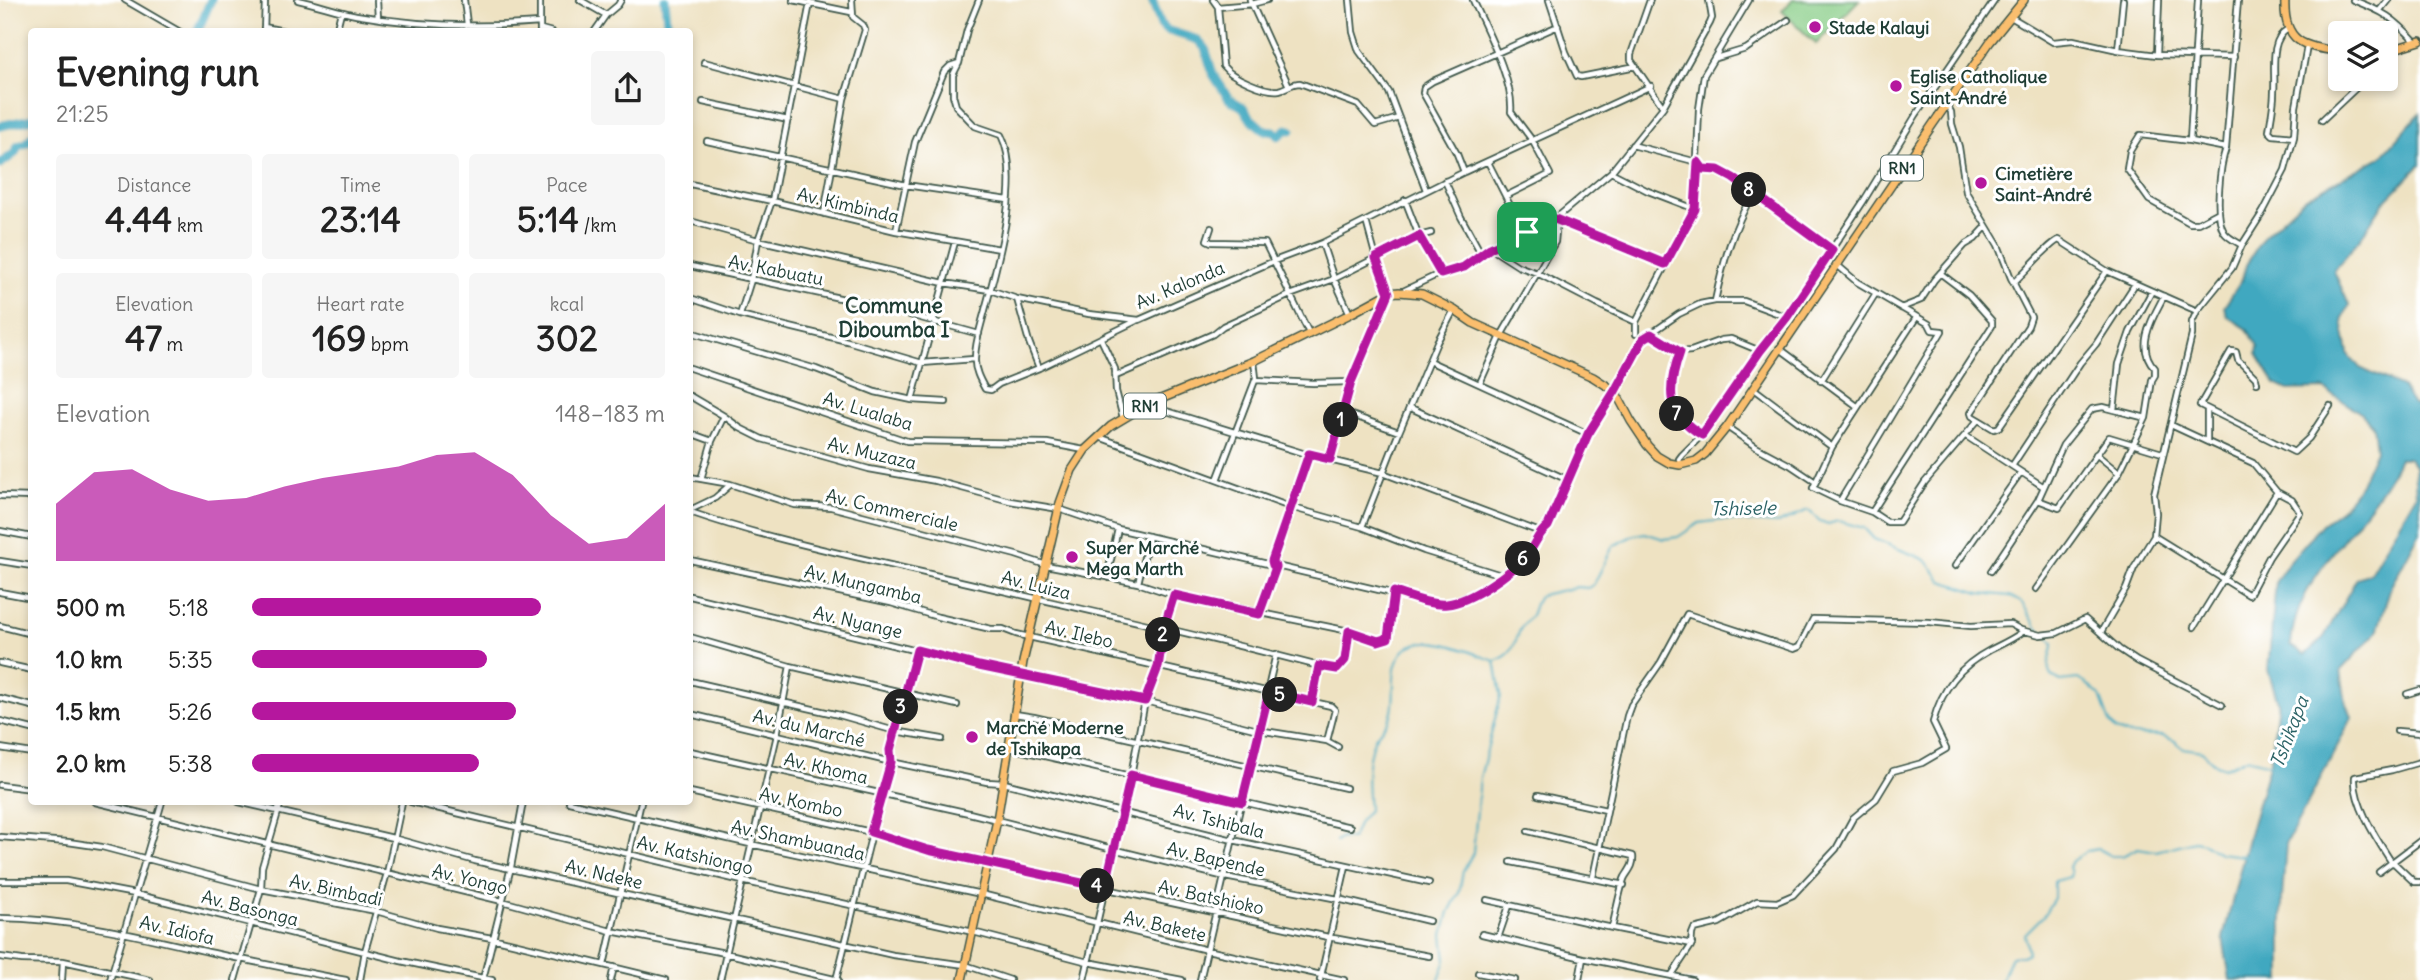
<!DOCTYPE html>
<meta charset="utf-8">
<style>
body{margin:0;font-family:Delius,sans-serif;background:#f6f6f6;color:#222;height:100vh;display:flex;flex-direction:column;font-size:26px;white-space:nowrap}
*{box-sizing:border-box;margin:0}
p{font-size:23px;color:#767676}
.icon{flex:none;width:38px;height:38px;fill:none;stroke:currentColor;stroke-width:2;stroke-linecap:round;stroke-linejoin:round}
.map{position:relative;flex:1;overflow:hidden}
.drawer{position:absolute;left:28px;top:28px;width:665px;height:777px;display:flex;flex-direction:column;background:#fff;border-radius:7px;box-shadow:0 4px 10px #0003}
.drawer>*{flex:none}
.buttons{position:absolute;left:2328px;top:21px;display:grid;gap:14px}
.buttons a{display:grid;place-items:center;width:70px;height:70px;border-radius:7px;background:#fff;box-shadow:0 4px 10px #0003;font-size:35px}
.pin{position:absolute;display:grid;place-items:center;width:60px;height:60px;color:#fff;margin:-30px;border-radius:14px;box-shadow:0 4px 10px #0006}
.km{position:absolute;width:35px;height:35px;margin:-18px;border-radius:50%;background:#222;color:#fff;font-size:19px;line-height:35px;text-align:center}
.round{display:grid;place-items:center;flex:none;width:74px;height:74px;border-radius:7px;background:#f6f6f6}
.overview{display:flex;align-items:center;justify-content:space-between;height:119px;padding:0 28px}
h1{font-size:38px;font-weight:700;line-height:52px}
.metrics{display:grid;grid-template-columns:repeat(3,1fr);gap:10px;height:119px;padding:7px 28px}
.metrics div{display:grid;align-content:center;border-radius:7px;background:#f6f6f6;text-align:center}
.metrics b{font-size:35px;font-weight:700}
.metrics small{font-size:19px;font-weight:400}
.metrics p{font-size:19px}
.chart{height:196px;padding:14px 28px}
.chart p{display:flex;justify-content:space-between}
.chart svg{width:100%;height:126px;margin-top:7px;fill:#b5179e;opacity:.7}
ul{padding:0 28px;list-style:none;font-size:23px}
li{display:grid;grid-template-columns:112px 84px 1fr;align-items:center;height:52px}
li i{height:18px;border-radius:9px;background:#b5179e}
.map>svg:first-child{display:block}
</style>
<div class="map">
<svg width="2420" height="980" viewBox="0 0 2420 980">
<rect width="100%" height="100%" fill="#fff"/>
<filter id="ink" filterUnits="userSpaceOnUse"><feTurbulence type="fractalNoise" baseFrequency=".0143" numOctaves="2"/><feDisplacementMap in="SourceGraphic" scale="14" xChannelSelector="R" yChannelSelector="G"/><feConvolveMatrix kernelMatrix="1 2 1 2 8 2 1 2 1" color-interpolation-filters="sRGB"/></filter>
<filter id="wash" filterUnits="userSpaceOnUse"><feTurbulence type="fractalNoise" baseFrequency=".00686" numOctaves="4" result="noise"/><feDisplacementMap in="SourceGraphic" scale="28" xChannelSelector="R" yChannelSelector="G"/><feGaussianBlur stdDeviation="1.57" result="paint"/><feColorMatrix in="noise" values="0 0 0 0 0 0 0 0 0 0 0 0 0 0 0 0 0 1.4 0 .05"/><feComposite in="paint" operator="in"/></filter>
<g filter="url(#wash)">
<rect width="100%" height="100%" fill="#eee2c2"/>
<!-- green -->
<path fill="#88cd87" stroke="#54855e" stroke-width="2" d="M1793,0H1859L1816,44L1782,11Z"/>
<!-- water -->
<path fill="#40a8c0" stroke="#30727a" stroke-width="2" fill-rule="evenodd" d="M2420,113V165L2384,202L2362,236L2334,271L2349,305L2342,321L2348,353L2360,368L2402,387L2413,405L2420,406V532L2391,586L2377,632L2341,670L2345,698L2352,718L2286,844L2282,898V980H2230L2223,938L2249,834L2271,759L2278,702L2268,670L2276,581L2288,563L2322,524L2342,509L2361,484L2376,450L2373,426L2362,414L2324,389L2288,390L2275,384L2257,354L2258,346L2247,329L2227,316L2224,307L2242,280L2246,265L2264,236L2306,197L2381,157ZM2399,458H2409L2414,466L2416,495L2370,573L2357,578L2324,637L2305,655L2291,645C2295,572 2371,523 2399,458Z"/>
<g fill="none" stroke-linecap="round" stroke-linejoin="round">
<!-- stream -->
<path stroke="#40a8c0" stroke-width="2" d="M1336,842L1341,838L1352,839L1359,822L1369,810C1367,787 1365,762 1374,740C1377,732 1386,726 1390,718C1397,703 1391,681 1396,665C1409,621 1467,652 1495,661C1515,655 1513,644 1521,628C1524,623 1528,620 1531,615C1535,607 1534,601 1541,595L1577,587L1588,588L1594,584L1613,546L1634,535L1645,533L1664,539L1678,537L1699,523L1723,520L1778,524L1808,510L1820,521L1828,524L1838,521L1864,528L1874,539L1926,560L1942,581L1980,593L2010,596L2022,603L2038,629L2053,642C2054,654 2044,664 2051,676L2061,681L2078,679L2087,684L2100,696L2110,723L2116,730L2130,735L2163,736L2175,741L2183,748L2202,751L2216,765L2225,768L2246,758L2270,764
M1439,980L1446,960L1443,935L1449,912L1459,893L1463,871L1473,853L1480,778L1501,695L1495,661
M2001,980L2011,956H2022L2028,953L2025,934L2043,916L2054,898V881L2070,877L2071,873L2069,867L2072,861L2087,851L2098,849L2111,856H2122L2138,848L2156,851L2195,841L2204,843L2219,853L2244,856"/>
<!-- river -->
<path stroke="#40a8c0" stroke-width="9" d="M665,0L668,32
M1152,0L1161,25L1166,30L1198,40L1205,48L1213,74L1229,99L1243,107L1250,118L1264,130L1274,131L1278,136L1287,129L1291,130
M197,32L211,0
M0,126L32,119
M0,164L15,153L18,146L27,143L32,137"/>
</g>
</g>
<g filter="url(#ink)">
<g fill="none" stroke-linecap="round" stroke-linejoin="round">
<!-- minor casing -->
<g stroke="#3e5649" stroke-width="8">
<path id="minor" d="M125,0L180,32
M298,0C317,4 336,11 356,15C417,26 478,28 540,23
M377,0L378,18
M464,0L468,32
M540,0V32
M580,0L606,15
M793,0L851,12
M979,0L967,30L959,63L953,75V95L956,106L975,126L1001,135C1023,178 997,265 985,310C981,326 975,342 975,358C974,369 980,380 985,389L991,390L999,384L1039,368L1136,321
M1213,0L1218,7L1223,66C1231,77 1265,92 1279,90C1287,88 1292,83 1300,83L1358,105L1375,125L1399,118
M1250,0L1289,86
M1350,0L1353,32L1359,51L1389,92L1426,190
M1473,0C1486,29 1514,81 1511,112L1532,140L1550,174L1506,196
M1549,0L1566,52L1577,76L1581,77L1636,66
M1650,0L1631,54V60L1663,107
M2238,0L2226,148C2220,165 2214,216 2224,232C2228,238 2235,241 2242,245
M2353,0C2384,12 2393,17 2416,42
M1218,7L1252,4L1267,0
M2380,10L2388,0
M2011,17L2053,42L2073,40L2118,50L2157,55L2234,57
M264,27L289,32
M541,29L552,32
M2288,29C2268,40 2276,73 2274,92C2274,105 2271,118 2269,131L2273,135L2294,137
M264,32L265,0
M336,32L341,12
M594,32L606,15L618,5L621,0
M2118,50L2123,0
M2157,55L2159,0
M1716,58L1746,49L1788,20
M704,62L844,99
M703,102L788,120
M1947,105L1951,112L1952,124L1959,147L1966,192L1998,245L2011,278L2031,317L2028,326L1971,413L1972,416L1994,429L1999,427L2107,271
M2322,120L2357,87L2359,79
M707,141L906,185L1008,200
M2190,141L2198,0
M1632,145L1697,162L1703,169L1719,170L1832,250
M1488,162L1520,225L1527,232
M1464,172L1457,154L1423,93L1424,87L1433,81L1558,26
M1611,172L1648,191L1695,209
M1445,181L1461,217L1482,255
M690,184L772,201L896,231L1000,249
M1405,200L1419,236L1441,273
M2219,212L2198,223H2190L2149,200L2127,169L2130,151L2140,135L2190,141L2226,148
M824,214L844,99L865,30L863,25L853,17L852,0
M1556,220L1666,264
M690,221L758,240L944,283L990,290L1017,299L1089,314L1139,320L1274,261L1322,243L1464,172L1651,86
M1211,228L1207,240L1211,242L1265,243L1309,333
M896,231L915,142L944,72L950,66L959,63
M1322,243L1334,279L1350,314
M1490,248L1518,266L1537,273L1597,304L1636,322
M1836,264L1857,282L1929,324L1932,330L1942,331L1840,501
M690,266L877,306L979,334
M2014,282C2024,273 2051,242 2059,240L2107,271L2197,311
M1403,291L1441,273L1464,267L1490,248L1555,219L1611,172L1663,107L1710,23L1712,18L1709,0
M690,298L740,315L847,341L922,363L974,359
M1017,299L1029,342L1039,368
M1715,301C1723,263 1733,227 1753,194
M1901,308L1921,300L1934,280L1965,245L1975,239L1986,227
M740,315L751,280L758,240L772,201L810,3
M1916,318L1832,447L1813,488L1840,501L1872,512L1887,522H1899L1925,482L1978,420
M690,332L816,369L875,392L912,400L946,402
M1636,334V322L1695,209L1699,109L1704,75L1749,0
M1651,334L1680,352L1691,351L1721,340L1731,339L1760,351
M1101,339L1115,369L1116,391L1123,418
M1779,348L1857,406
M1680,352C1667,389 1665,413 1702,435
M1429,361L1588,434
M690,368L907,441L1047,443L1084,450
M1116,376L1213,334L1223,326L1290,295L1334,279L1419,236L1431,233
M1256,380L1313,383L1351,382
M1821,381L1876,293
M1480,383L1502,334L1555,242L1557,221
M2257,383L2256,378L2238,360L2236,352L2231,351L2200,405L2294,452L2309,438L2330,406
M1753,388L1832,447
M690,396L724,416L740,428L762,439L869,469L936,481L1010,501L1059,509L1118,529L1439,604L1456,602L1476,593L1501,576L1524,558L1540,532L1548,526L1588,434L1615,391L1643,339L1679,314L1700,304L1715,301H1744L1787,317
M912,400L955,242
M1147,405L1309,455L1383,473L1540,532
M1411,408L1568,480
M2114,410L2119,364L2130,332L2152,291
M1343,412L1399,432
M1727,427L1756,447L1790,465L1814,481
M690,433L712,441
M1966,436L2044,487
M1099,437L1290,507L1362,527L1424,551L1501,575
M2207,441V409
M2096,454L2119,473
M1330,459L1351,382L1389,293L1376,258L1366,221
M1680,464L1679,459L1682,455L1702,435L1718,415L1760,351L1787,317L1863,202L1916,115L1995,0
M2012,466L2080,363L2096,344L2135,284
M690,477L730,484L795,505L831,507L1016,555L1046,565L1138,583L1174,595L1349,631L1378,641L1388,638L1394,592
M701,479L712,441L724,416
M1217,480L1256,378L1254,361
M0,496L32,497
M2038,500L2059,508L2109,437L2162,453
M690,510L715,498L730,485
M690,512C765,538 843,554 921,572C1058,604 1195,633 1330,669H1337L1345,660L1349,631
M1872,512L1992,326V321L1969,295L1940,273
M1362,527L1399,432L1437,342L1454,310
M0,531L32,537
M2154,536L2249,595L2269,557L2300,512L2292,500L2277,492L2253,463L2171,425
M690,560L891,603L938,617L991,629H1003L1016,634L1331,706L1335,710L1327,741
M0,561L32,566
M1955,566L2021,472
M1991,571L2038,500L2063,445L2092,409L2103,407L2146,418
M1110,578L1109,568L1118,529
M1138,583L1149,536
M2036,589L2119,473L2146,418L2152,380L2155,375V368C2134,347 2153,317 2164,296
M0,592L32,598
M690,596L979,666L1145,701L1258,730L1327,741L1338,747
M1259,614L1276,567L1272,561L1309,455
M0,626L32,634
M2194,627L2277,492
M2101,632L2126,589L2134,568L2154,536L2156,513L2154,494L2192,335V322L2197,311L2232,268L2242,245L2263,212L2285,170L2294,137L2296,107L2307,46
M690,637L790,666L957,705
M0,663L32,670
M690,681L839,715L895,731L942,739
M2407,694L2420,690
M0,698L32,706
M1312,702L1319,666
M690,714L891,762L987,782L1004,783L1233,840L1429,883
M1015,714L1034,717L1346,788
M0,721L32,729
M2397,731L2420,733
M0,748L32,753
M1010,748L1350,827
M690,751L969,813L1225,877L1338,899L1429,921
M0,785L32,789
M690,792L871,832L928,850L1328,937L1429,956
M1538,795L1606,810
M95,802L502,901L611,931L725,953L838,980
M239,802L393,838L475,861L893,955L965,965L1010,980
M411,802L742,881L973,932L1088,962L1182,980
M569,802L750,844L981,894L1207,950L1344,980
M1528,831L1633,856C1634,865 1630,869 1625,877C1621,884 1615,917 1612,928
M0,837L68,842L102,847L261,889L376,911L437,928L492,938L666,980
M1511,862L1624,885
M2393,862L2414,882H2420
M2392,863C2378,841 2353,804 2355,777L2392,770L2420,762
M2379,872L2420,841
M1593,877L1627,716L1631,705L1661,662L1687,614L1794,649L1799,647L1813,619L1929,622L1971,626L2010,624L2021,630L2040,635L2057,633L2085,619L2119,649L2137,661L2222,705
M0,881H66L135,894L401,961L492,980
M1487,900L1603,926L1692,944
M0,918C73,919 143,937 213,953C257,963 301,971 346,980
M1482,934L1583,958L1692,980
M1498,938L1509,906
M0,957L22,960L63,961L150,980
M604,965L641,802
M1478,973L1515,980
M1671,976L1691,946L1692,934L1694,929L1719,923L1757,901L1777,902L1793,895L1836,849L1853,818L1876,799L1893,771L1922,763L1946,749L1933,722C1942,688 1960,666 1990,650C2002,644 2013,639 2024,631
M483,979L511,867L523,802
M62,980L63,961
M110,980L162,802
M235,980L261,889L262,867L281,802
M360,980L365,951L387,873L402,802
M611,980L614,967
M720,980L777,735L790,666
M836,980C855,907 870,834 891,762L890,749L917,650
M1084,980L1131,775L1145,701L1158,667L1164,627L1174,595
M1200,980L1276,654
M1320,980L1346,866
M1579,980L1583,958"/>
</g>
<!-- trunk casing -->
<g stroke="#3e5649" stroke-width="10">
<path id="trunk" d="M2285,0C2283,41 2303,48 2340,51
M2385,52L2420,41
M962,980L997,820L1023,662L1060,503L1072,470L1085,450L1111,426L1146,405L1254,361L1350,314L1389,293L1399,292L1422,294L1454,310L1473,323L1593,377L1615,391L1631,421L1647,445L1657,456L1669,463L1680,465L1696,461L1705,454L1727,427L1933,124L1990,42L2024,0"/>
</g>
<!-- minor -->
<use href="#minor" stroke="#fff" stroke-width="4.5"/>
<!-- trunk -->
<use href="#trunk" stroke="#fabe6e" stroke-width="7"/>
</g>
</g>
<g fill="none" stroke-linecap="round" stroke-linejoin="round" filter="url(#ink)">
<!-- route casing -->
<g stroke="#fff" stroke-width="14">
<path id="route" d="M1698,162L1703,169L1718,170L1733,178L1832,250L1787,317L1760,351L1702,435C1665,413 1667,389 1680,352L1651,334L1643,339L1615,391L1588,434L1548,526C1537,534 1535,546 1526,556C1511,573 1470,602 1447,604C1431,606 1410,596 1394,592L1388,638L1378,641L1349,631L1345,660L1337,669L1319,666L1312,702L1269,692L1242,802L1131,775L1105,888L928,850L871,832L891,762L890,750L917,650L979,666L1145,701L1158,667L1164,627L1174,595L1259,614L1276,567L1273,565L1272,561L1309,454L1330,459L1351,382L1389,293L1376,258L1419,236L1441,274L1464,267L1490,248L1555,219L1665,264L1695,209Z"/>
</g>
<!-- route -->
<use href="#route" stroke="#b5179e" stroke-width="9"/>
</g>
<!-- markers -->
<g fill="#b5179e" stroke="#fff" stroke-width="2.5">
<circle cx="1815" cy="27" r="7"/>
<circle cx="1896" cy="86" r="7"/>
<circle cx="1981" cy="183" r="7"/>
<circle cx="1072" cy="557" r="7"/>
<circle cx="972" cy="737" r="7"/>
</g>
<g text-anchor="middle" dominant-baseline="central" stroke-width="6" stroke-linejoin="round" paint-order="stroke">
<!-- shield labels -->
<g fill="#fff" stroke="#627771" stroke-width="2">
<rect x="1881" y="155.5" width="42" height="25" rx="5"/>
<rect x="1124" y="393.5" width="42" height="25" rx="5"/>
</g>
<g font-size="16" font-weight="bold" fill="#1f3d34">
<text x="1902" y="168">RN1</text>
<text x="1145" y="406">RN1</text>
</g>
<!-- poi labels -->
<g font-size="18" font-weight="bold" fill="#1f3d34" stroke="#fff" text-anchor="start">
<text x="1829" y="27">Stade Kalayi</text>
<text x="1910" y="76">Eglise Catholique<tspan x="1910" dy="21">Saint-André</tspan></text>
<text x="1995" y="173">Cimetière<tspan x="1995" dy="21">Saint-André</tspan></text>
<text x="1086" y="547">Super Marché<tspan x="1086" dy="21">Mega Marth</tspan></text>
<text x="986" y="727">Marché Moderne<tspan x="986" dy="21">de Tshikapa</tspan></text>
</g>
<!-- street labels -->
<g font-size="18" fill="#1f3d34" stroke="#fff">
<text transform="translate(848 205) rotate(13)">Av. Kimbinda</text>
<text transform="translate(776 270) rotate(11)">Av. Kabuatu</text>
<text transform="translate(1180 285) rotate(-23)">Av. Kalonda</text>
<text transform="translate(868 411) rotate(17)">Av. Lualaba</text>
<text transform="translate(872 453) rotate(13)">Av. Muzaza</text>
<text transform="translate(892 510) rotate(13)">Av. Commerciale</text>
<text transform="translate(863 584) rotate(13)">Av. Mungamba</text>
<text transform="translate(1036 585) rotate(14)">Av. Luiza</text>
<text transform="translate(858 622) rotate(13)">Av. Nyange</text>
<text transform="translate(1079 634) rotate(13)">Av. Ilebo</text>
<text transform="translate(809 728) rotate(13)">Av. du Marché</text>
<text transform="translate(826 768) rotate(13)">Av. Khoma</text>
<text transform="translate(801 802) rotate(12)">Av. Kombo</text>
<text transform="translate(1219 821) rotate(14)">Av. Tshibala</text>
<text transform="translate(798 840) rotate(12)">Av. Shambuanda</text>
<text transform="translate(695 855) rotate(13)">Av. Katshiongo</text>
<text transform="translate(1216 859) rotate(13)">Av. Bapende</text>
<text transform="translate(604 874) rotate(13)">Av. Ndeke</text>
<text transform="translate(470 879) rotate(14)">Av. Yongo</text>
<text transform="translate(336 890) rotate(12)">Av. Bimbadi</text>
<text transform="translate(1211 897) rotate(12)">Av. Batshioko</text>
<text transform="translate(250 908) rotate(14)">Av. Basonga</text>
<text transform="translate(1165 926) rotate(13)">Av. Bakete</text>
<text transform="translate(177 930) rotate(13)">Av. Idiofa</text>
</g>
<!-- water labels -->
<g font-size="19" font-style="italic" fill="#2b6265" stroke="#fff">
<text transform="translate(1743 508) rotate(-1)">Tshisele</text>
<text transform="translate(2289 732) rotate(-69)">Tshikapa</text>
</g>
<!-- quarter labels -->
<g font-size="21" font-weight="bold" fill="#1f3d34" stroke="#fff">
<text x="894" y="305">Commune<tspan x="894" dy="24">Diboumba I</tspan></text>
</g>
</g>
</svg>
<div class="buttons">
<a><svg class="icon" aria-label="layers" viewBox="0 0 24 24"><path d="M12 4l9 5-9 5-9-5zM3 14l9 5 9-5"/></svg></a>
</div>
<div class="pin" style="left:1527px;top:232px;background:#1e9e55"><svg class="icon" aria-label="arrive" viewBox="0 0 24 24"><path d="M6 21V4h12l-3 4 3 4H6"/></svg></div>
<b class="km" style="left:1341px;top:420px">1</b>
<b class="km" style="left:1163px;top:635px">2</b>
<b class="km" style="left:901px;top:707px">3</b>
<b class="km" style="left:1097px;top:886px">4</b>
<b class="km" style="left:1280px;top:695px">5</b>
<b class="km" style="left:1523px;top:559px">6</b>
<b class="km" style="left:1677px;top:414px">7</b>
<b class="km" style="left:1749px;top:190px">8</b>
<section class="drawer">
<div class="overview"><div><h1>Evening run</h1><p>21:25</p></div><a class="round"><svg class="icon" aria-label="share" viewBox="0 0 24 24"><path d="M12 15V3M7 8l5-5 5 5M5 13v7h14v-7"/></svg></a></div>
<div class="metrics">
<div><p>Distance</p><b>4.44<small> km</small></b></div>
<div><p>Time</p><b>23:14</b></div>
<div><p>Pace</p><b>5:14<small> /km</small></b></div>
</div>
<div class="metrics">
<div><p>Elevation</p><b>47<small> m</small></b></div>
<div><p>Heart rate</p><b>169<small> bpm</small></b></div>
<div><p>kcal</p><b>302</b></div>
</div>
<div class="chart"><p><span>Elevation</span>148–183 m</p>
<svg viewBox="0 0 160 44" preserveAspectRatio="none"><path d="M0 44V24L10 13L20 12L30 19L40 23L50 22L60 18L70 15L80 13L90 11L100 7L110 6L120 14L130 28L140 38L150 36L160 24V44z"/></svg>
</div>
<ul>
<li><b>500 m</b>5:18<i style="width:70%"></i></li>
<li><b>1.0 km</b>5:35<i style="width:57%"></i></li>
<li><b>1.5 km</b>5:26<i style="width:64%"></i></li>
<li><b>2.0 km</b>5:38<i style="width:55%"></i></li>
</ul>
</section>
</div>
